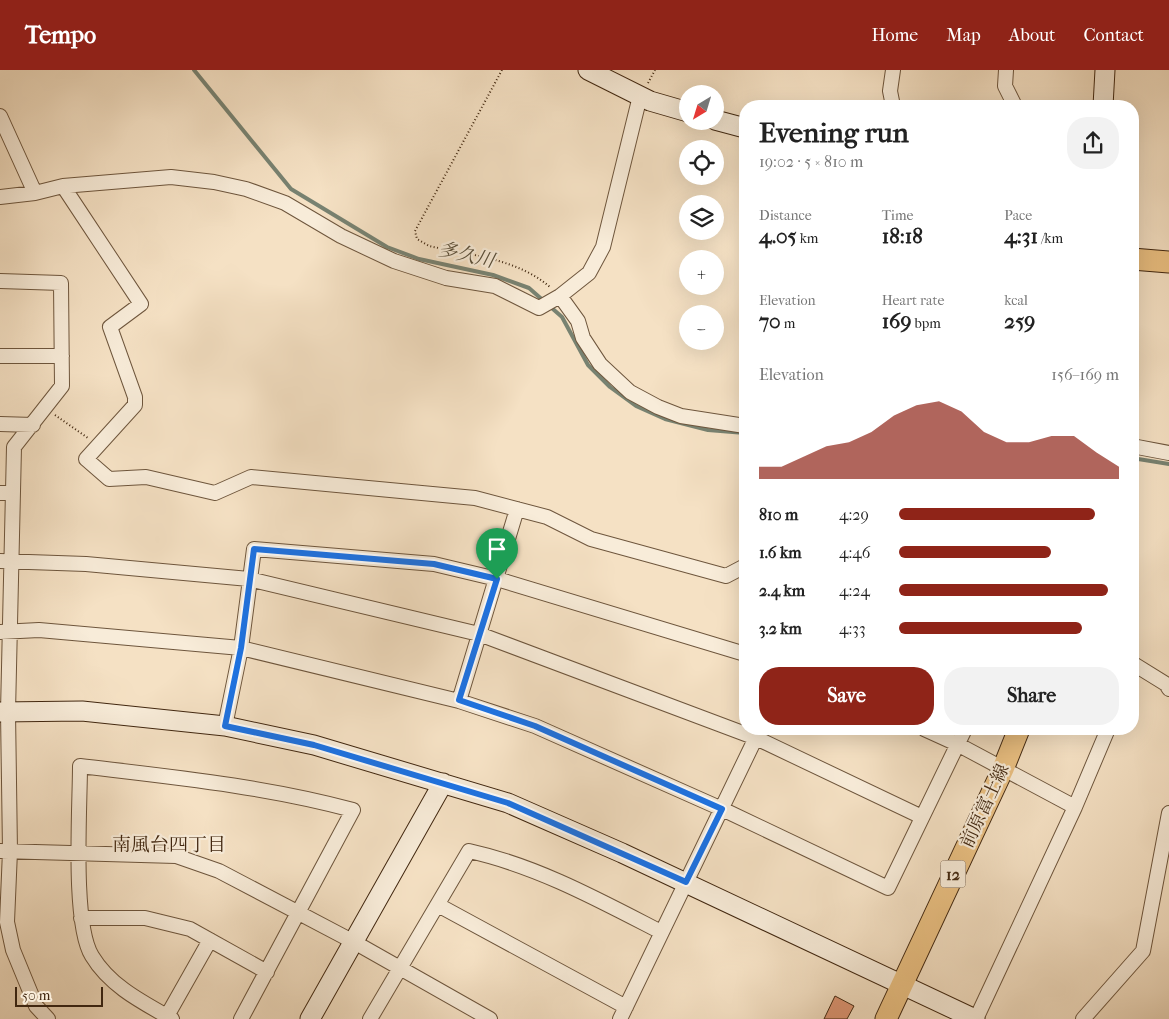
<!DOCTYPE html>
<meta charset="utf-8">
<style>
body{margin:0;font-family:"IM FELL French Canon","Noto Serif JP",serif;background:#f2f2f2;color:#222;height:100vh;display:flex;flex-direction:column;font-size:19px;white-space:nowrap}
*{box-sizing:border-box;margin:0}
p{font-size:16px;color:#767676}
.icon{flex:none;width:28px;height:28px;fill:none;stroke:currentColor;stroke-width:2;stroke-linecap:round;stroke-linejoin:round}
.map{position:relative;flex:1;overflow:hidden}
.drawer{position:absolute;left:739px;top:30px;width:400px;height:635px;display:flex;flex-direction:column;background:#fff;border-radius:20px;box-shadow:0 5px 20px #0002}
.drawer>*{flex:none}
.needle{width:32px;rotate:218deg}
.controls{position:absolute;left:679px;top:15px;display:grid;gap:10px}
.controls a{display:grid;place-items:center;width:45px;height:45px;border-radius:50%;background:#fff;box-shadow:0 5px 20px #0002;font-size:25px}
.scale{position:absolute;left:15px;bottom:12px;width:88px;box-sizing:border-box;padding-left:5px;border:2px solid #412710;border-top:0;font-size:14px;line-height:18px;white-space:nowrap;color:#412710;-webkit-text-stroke:4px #f8ecd9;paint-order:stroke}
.pin{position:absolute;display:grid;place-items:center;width:42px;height:42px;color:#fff;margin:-51px -21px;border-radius:50% 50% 50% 0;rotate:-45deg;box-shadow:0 0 5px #0007}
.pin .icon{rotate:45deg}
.round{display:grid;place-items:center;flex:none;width:52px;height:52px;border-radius:20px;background:#f2f2f2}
.overview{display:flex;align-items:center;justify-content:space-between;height:85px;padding:0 20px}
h1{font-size:28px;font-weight:800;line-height:38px}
.metrics{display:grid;grid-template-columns:repeat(3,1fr);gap:8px;height:85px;padding:5px 20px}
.metrics div{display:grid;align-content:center}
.metrics b{font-size:21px;font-weight:800}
.metrics small{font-size:14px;font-weight:400}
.metrics p{font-size:14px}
.chart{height:140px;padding:10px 20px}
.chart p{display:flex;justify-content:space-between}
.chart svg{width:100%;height:90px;margin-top:5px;fill:#8f2418;opacity:.7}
.primary-button{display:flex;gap:10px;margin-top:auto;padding:10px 20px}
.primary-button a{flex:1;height:58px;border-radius:20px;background:#8f2418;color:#fff;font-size:20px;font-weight:800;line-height:58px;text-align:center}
.primary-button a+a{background:#f2f2f2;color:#222}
ul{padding:0 20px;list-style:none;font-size:16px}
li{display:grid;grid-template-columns:80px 60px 1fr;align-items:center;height:38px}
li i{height:12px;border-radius:6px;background:#8f2418}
header{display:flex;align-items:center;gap:30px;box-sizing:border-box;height:70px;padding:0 25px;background:#8f2418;color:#fff}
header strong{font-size:24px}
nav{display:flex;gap:28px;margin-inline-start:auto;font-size:18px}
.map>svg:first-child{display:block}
</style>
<header>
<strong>Tempo</strong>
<nav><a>Home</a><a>Map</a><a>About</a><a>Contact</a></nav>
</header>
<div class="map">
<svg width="1169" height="949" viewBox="0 0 1169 949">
<rect width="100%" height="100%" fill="#f5e1c4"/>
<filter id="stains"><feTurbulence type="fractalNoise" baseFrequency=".004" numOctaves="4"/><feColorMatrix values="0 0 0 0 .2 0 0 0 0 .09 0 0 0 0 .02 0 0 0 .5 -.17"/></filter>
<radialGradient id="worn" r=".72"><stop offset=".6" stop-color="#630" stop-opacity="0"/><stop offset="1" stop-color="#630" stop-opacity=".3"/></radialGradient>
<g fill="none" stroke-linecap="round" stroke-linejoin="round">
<!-- stream -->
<path stroke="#788271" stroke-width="4" d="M194,0L291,119L387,177L419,189L493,205L529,218L562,247L588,295L610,317L636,336L665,349L708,360L745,363
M1132,388L1169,394"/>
</g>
<!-- building -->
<path fill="#df9674" stroke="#412710" d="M835,926L854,936L847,949H824Z"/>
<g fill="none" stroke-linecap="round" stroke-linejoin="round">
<!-- street casing -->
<g stroke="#6e563d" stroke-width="16">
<path id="street" d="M1006,0L1005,16L1015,36
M893,36L890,21L893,0
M0,46L35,123
M63,116L171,107L214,112L246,119L285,133L341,166L394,191L446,208L495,216L539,238L560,226L589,203L603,177L640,26
M0,127L35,123L63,116L141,234L110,257L135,327V335L86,389L109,409L146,407L215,423L251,407L475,428L547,447L591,469L726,506L745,496
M0,211L61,213L62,316L14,377L8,642L10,781L7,852L13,880L36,936L48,949
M560,226L578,251L583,268L600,294L630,322L658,337L681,346L745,356
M0,286H62
M0,354L33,355
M1132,376L1169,383
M0,423H13
M0,491L86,494L249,509L479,564L756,668L922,747
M0,562L39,560L241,578L459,631L535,656L722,739L888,818L965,659
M1132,593L1166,614L1169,619
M459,631L517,439
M225,656L241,578L254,479L434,494L497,509L745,584
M924,659L957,674L1075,737
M0,781L176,786L219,801L354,872L490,949
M438,835L626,937
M81,848H145L190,859L267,902
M167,946L210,870
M172,949C142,932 110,916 92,886C72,854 80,737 80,696C172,707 264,716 353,740L241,949
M370,949L469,781C537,796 599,830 661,862
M620,949L760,659
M976,949L1075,737L1108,659
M1083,949L1143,881L1169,743"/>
</g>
<!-- secondary casing -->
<g stroke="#412710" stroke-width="21">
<path id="secondary" d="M588,0L650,31L688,42
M1103,36L1105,0
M715,50L745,58
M0,642L82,641L225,656L314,675L508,733L622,783L975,949
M310,949L443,713"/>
</g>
<!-- primary casing -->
<g stroke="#412710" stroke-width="23">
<path id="primary" d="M1132,189L1169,192
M886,949L1003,699L1019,659"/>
</g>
<!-- path -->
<path stroke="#412710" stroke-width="2" stroke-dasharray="1 2.5" stroke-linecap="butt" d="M502,0L415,161L417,169L429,176C470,185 519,189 551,218
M648,13L655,0
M55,345L88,368"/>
<!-- street -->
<use href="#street" stroke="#f8ecd9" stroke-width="14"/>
<!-- secondary -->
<use href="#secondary" stroke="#f8ecd9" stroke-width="19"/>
<!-- primary -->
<use href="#primary" stroke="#eac082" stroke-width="21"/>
</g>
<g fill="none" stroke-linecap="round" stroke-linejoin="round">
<!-- route casing -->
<g stroke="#fff" stroke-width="10">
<path id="route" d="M254,479L434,494L497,509L459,630L535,656L722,739L686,812L508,733L314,675L225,656L241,578Z"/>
</g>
<!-- route -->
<use href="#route" stroke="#1a73e8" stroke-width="6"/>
</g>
<g text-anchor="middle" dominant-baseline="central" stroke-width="4.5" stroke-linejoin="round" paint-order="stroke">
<!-- shield labels -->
<rect fill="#f8ecd9" stroke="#78624c" stroke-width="1" x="940.5" y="790.5" width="25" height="27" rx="4"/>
<g font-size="16" font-weight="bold" fill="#412710">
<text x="953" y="804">12</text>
</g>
<!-- street labels -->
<g font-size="18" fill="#412710" stroke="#f8ecd9">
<text transform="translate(985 736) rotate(-65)">前原富士線</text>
</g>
<!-- water labels -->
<g font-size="19" font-style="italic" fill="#584d38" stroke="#f8ecd9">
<text transform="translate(466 185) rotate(13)">多久川</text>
</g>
<!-- neighbourhood labels -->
<g font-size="19" fill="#412710" stroke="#f8ecd9">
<text x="169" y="775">南風台四丁目</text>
</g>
</g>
<rect width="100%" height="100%" filter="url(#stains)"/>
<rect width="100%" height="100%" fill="url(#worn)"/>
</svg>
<div class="controls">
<a><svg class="needle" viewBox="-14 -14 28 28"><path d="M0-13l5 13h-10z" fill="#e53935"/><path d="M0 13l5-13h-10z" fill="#767676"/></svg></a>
<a><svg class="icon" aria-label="locate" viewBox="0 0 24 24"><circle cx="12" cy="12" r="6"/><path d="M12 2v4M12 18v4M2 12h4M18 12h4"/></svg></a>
<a><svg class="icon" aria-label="layers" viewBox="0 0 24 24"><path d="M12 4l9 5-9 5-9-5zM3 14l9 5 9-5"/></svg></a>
<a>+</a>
<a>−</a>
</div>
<div class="scale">50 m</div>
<div class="pin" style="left:497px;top:509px;background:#1e9e55"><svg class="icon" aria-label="arrive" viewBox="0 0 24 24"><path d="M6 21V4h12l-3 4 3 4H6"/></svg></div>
<section class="drawer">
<div class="overview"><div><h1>Evening run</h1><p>19:02 · 5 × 810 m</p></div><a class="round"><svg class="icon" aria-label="share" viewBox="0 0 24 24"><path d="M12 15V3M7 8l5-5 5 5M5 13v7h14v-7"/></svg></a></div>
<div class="metrics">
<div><p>Distance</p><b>4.05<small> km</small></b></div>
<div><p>Time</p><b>18:18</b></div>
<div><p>Pace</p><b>4:31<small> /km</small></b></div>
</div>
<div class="metrics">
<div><p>Elevation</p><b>70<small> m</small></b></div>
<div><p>Heart rate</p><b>169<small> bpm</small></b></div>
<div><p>kcal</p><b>259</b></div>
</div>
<div class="chart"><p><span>Elevation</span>156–169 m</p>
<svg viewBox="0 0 160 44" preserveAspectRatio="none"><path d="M0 44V38L10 38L20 33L30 28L40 26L50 21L60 13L70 8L80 6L90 11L100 21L110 26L120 26L130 23L140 23L150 31L160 38V44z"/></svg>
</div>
<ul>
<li><b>810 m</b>4:29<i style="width:89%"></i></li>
<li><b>1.6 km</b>4:46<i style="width:69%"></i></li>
<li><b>2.4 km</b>4:24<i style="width:95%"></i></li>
<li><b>3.2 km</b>4:33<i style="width:83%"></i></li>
</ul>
<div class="primary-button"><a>Save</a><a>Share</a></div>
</section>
</div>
